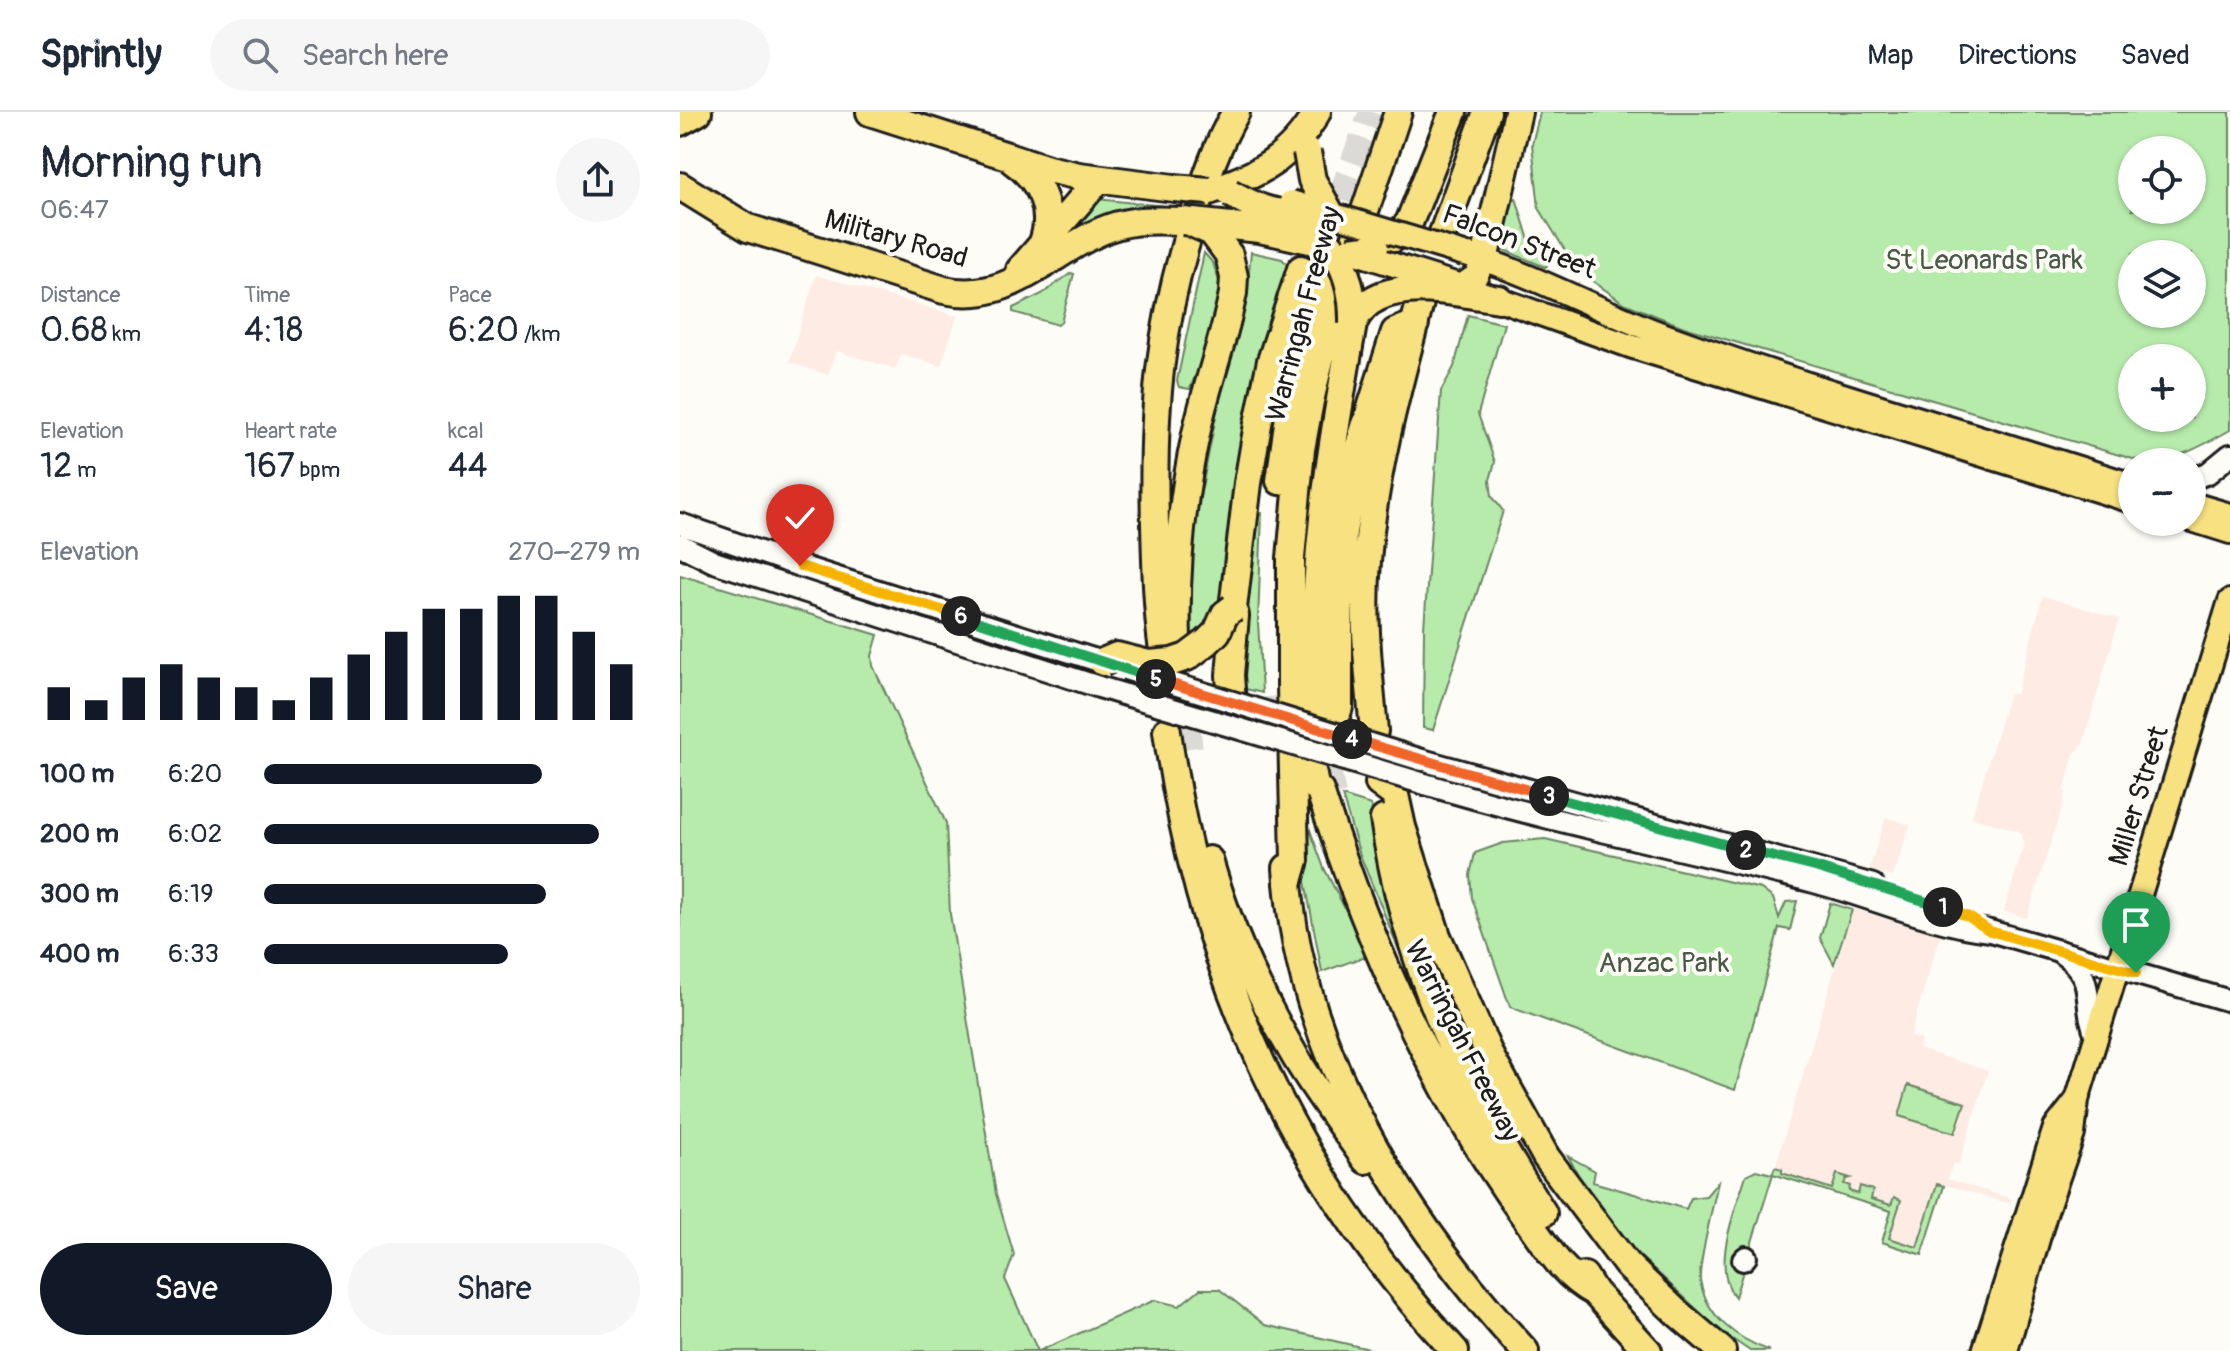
<!DOCTYPE html>
<meta charset="utf-8">
<style>
body{margin:0;font-family:Pangolin,sans-serif;background:#f6f6f7;color:#1f2937;height:100vh;display:flex;flex-direction:column;font-size:30px;white-space:nowrap}
*{box-sizing:border-box;margin:0}
p{font-size:26px;color:#747a83}
.icon{flex:none;width:44px;height:44px;fill:none;stroke:currentColor;stroke-width:2;stroke-linecap:round;stroke-linejoin:round}
.map{position:relative;flex:1;overflow:hidden}
.details{display:flex;flex-direction:column;background:#fff;width:680px}
.details>*{flex:none}
.fabs{position:absolute;left:1438px;top:24px;display:grid;gap:16px}
.fabs a{display:grid;place-items:center;width:88px;height:88px;border-radius:50%;background:#fff;box-shadow:0 2px 6px #0004;font-size:40px}
.pin{position:absolute;display:grid;place-items:center;width:68px;height:68px;color:#fff;margin:-82px -34px;border-radius:50% 50% 50% 0;rotate:-45deg;box-shadow:0 0 8px #0007}
.pin .icon{rotate:45deg}
.km{position:absolute;width:40px;height:40px;margin:-20px;border-radius:50%;background:#222;color:#fff;font-size:22px;line-height:40px;text-align:center}
.round{display:grid;place-items:center;flex:none;width:84px;height:84px;border-radius:42px;background:#f6f6f7}
.overview{display:flex;align-items:center;justify-content:space-between;height:136px;padding:0 40px}
h1{font-size:44px;font-weight:600;line-height:60px}
.figures{display:grid;grid-template-columns:repeat(3,1fr);gap:12px;height:136px;padding:8px 40px}
.figures div{display:grid;align-content:center}
.figures b{font-size:34px;font-weight:600}
.figures small{font-size:22px;font-weight:400}
.figures p{font-size:22px}
.chart{height:224px;padding:16px 40px}
.chart p{display:flex;justify-content:space-between}
.chart svg{width:100%;height:144px;margin-top:8px;stroke:#111827;stroke-width:6}
.cta{display:flex;gap:16px;margin-top:auto;padding:16px 40px}
.cta a{flex:1;height:92px;border-radius:48px;background:#111827;color:#fff;font-size:32px;font-weight:600;line-height:92px;text-align:center}
.cta a+a{background:#f6f6f7;color:#1f2937}
ul{padding:0 40px;list-style:none;font-size:26px}
li{display:grid;grid-template-columns:128px 96px 1fr;align-items:center;height:60px}
li i{height:20px;border-radius:10px;background:#111827}
header{display:flex;align-items:center;gap:48px;box-sizing:border-box;height:112px;padding:0 40px;background:#fff;border-bottom:2px solid #e0e1e3}
header strong{font-size:38px}
nav{display:flex;gap:44px;margin-inline-start:auto;font-size:28px}
.search{width:560px;height:72px;background:#f6f6f7;display:flex;align-items:center;gap:20px;box-sizing:border-box;padding:0 28px;border-radius:44px;color:#747a83;font-size:30px}
main{display:flex;flex:1;min-height:0}
.map>svg:first-child{display:block}
</style>
<header>
<strong>Sprintly</strong>
<div class="search"><svg class="icon" aria-label="search" viewBox="0 0 24 24"><circle cx="10" cy="10" r="6"/><path d="M15 15l6 6"/></svg>Search here</div>
<nav><a>Map</a><a>Directions</a><a>Saved</a></nav>
</header>
<main>
<section class="details">
<div class="overview"><div><h1>Morning run</h1><p>06:47</p></div><a class="round"><svg class="icon" aria-label="share" viewBox="0 0 24 24"><path d="M12 15V3M7 8l5-5 5 5M5 13v7h14v-7"/></svg></a></div>
<div class="figures">
<div><p>Distance</p><b>0.68<small> km</small></b></div>
<div><p>Time</p><b>4:18</b></div>
<div><p>Pace</p><b>6:20<small> /km</small></b></div>
</div>
<div class="figures">
<div><p>Elevation</p><b>12<small> m</small></b></div>
<div><p>Heart rate</p><b>167<small> bpm</small></b></div>
<div><p>kcal</p><b>44</b></div>
</div>
<div class="chart"><p><span>Elevation</span>270–279 m</p>
<svg viewBox="0 0 160 44" preserveAspectRatio="none"><path d="M5 44V34M15 44V38M25 44V31M35 44V27M45 44V31M55 44V34M65 44V38M75 44V31M85 44V24M95 44V17M105 44V10M115 44V10M125 44V6M135 44V6M145 44V17M155 44V27"/></svg>
</div>
<ul>
<li><b>100 m</b>6:20<i style="width:74%"></i></li>
<li><b>200 m</b>6:02<i style="width:89%"></i></li>
<li><b>300 m</b>6:19<i style="width:75%"></i></li>
<li><b>400 m</b>6:33<i style="width:65%"></i></li>
</ul>
<div class="cta"><a>Save</a><a>Share</a></div>
</section>
<div class="map">
<svg width="1550" height="1239" viewBox="0 0 1550 1239">
<rect width="100%" height="100%" fill="#fdfcf7"/>
<filter id="ink" filterUnits="userSpaceOnUse"><feTurbulence type="fractalNoise" baseFrequency=".0125" numOctaves="2"/><feDisplacementMap in="SourceGraphic" scale="16" xChannelSelector="R" yChannelSelector="G"/><feConvolveMatrix kernelMatrix="1 2 1 2 8 2 1 2 1" color-interpolation-filters="sRGB"/></filter>
<g filter="url(#ink)">
<!-- built -->
<path fill="#fdebe4" d="M136,163L277,204L261,254L221,242L216,257L156,239L148,263L109,250Z
M1363,484L1439,507L1402,634L1394,642L1384,679L1386,681L1347,806L1324,799L1345,730L1339,719L1292,705L1329,581L1336,583Z
M1206,705L1230,713L1213,765L1189,758Z
M1173,797L1260,823L1230,924L1241,928L1239,937L1308,959L1279,1052L1273,1051L1267,1067L1332,1087L1330,1092L1266,1073L1242,1143L1202,1130L1211,1099L1093,1062Z"/>
<!-- green -->
<path fill="#b7ebac" stroke="#6a8464" stroke-width="2" fill-rule="evenodd" d="M860,0H1550V318C1524,333 1494,350 1463,350L1004,215L944,191L897,158L859,96L852,32ZM1512,38V98H1452V38ZM1512,142V202H1452V142ZM1452,246H1512V306H1452Z
M836,86L849,128L868,153L865,155L819,136L833,88Z
M417,87L483,94V96C439,97 421,107 383,125Z
M571,140L602,147L608,153C585,213 568,278 559,343C554,382 555,469 537,501C531,513 517,522 507,531L513,421L539,288L566,189Z
M524,141L533,151L542,178L518,264H515L510,277L499,275L497,269Z
M391,161L394,162L381,210L378,213L333,200V196L362,182Z
M788,203L824,212L798,302L815,350L810,368L812,384L823,399L753,618L743,616L744,516L761,279L774,255Z
M576,401H582L578,510L582,581L558,575Z
M0,463L198,523L192,544L193,554L266,711L270,802L316,1082L334,1143L325,1167L358,1239H0Z
M662,684L691,693L700,739L724,837L719,838L680,743Z
M622,710H627L644,756L689,843L642,860L624,764Z
M865,727L1081,777L1093,786L1099,806L1106,790L1117,789L1110,818L1099,816L1055,978L830,895L792,786L790,763L795,741L823,731Z
M1150,791L1172,798L1154,852L1140,826Z
M1228,973L1285,991L1275,1021L1219,1004Z
M888,1044L915,1059L913,1070L1006,1097L1011,1086L1026,1084L1038,1070C1034,1090 1018,1153 1020,1168C1027,1206 1056,1226 1090,1239H1070L1039,1218L946,1131L909,1083Z
M1095,1055L1102,1057V1061L1152,1077L1157,1062L1170,1066L1166,1067L1164,1072L1170,1074L1169,1079L1178,1082L1180,1074L1193,1078L1191,1087L1211,1093L1214,1085L1221,1088L1209,1126L1237,1135L1257,1072L1264,1074L1242,1143L1202,1130L1211,1099L1093,1062L1055,1185C1030,1155 1056,1097 1066,1063L1076,1058L1092,1062Z
M520,1177H539L585,1213L698,1239H359L475,1188L499,1194Z"/>
<g fill="none" stroke-linecap="round" stroke-linejoin="round">
<!-- highway-tunnel -->
<path stroke="#dbdad6" stroke-width="26" stroke-dasharray="26 13" stroke-linecap="butt" d="M637,162L658,92L692,0
M497,533L510,638
M597,584L601,627
M640,620L653,683"/>
<!-- secondary casing -->
<g stroke="#1c1c1c" stroke-width="26">
<path id="secondary" d="M1512,367L1528,361L1550,343
M0,412L120,454L419,549
M0,433L34,450L419,575
M742,648L1193,773
M745,672C874,711 1005,737 1134,770C1191,785 1253,813 1310,819L1550,889
M1381,841C1420,867 1400,890 1417,925
M1063,1148L1066,1145"/>
</g>
<!-- primary casing -->
<g stroke="#1c1c1c" stroke-width="28">
<path id="primary" d="M789,143C855,163 915,197 979,221C1134,278 1295,322 1452,373
M781,174L796,164L804,148
M802,181L950,234L1452,389
M1512,392L1550,403
M1512,408L1550,420
M1304,1239L1375,1016L1396,989
M1326,1239L1366,1099L1393,1022L1397,988L1550,489"/>
</g>
<!-- highway casing -->
<g stroke="#1c1c1c" stroke-width="32">
<path id="highway" d="M190,0L368,57L399,64L494,76
M0,10L18,0
M333,49C362,69 375,100 362,133
M0,74L68,116L264,178C332,193 370,138 429,116C453,107 478,108 503,109
M529,79C578,64 611,46 637,0
M763,121L807,0
M699,135L715,125L729,111L773,0
M804,148L838,0
M340,158L419,67
M774,180L819,187
M600,369L618,239L637,162
M497,529C495,459 501,391 516,322C526,274 544,228 553,181L554,165L549,143
M483,539C477,497 476,455 475,412C472,297 479,212 515,101C526,66 537,32 556,0
M552,591L550,563L555,504L553,496L568,371L578,312L591,249L621,157
M637,596C629,463 650,342 673,212
M624,616L635,674L640,679C688,829 752,976 845,1105C865,1132 883,1164 914,1180
M487,619C521,861 610,1059 775,1239
M694,619C689,563 682,506 687,449C694,360 718,274 741,187
M651,620L659,595V496L663,420L669,384L679,334L715,220L735,212
M699,671L715,683L722,715L757,824L810,944L866,1045L947,1153L996,1200L1042,1239
M704,707C724,846 786,984 863,1101
M529,748C549,818 579,883 616,946C637,981 662,1014 686,1048
M607,756C617,939 724,1108 845,1239
M608,772L615,748L611,573V446L621,337L630,289L653,194L718,0
M904,1164L914,1180L968,1239"/>
</g>
<!-- secondary -->
<use href="#secondary" stroke="#fdfcf7" stroke-width="20"/>
<!-- primary -->
<use href="#primary" stroke="#f8e181" stroke-width="22"/>
<!-- highway -->
<use href="#highway" stroke="#f8e181" stroke-width="26"/>
<!-- secondary-bridge casing -->
<g stroke="#1c1c1c" stroke-width="26" stroke-linecap="butt">
<path id="secondary-bridge" d="M445,557L742,648
M419,575L745,672"/>
</g>
<!-- primary-bridge casing -->
<g stroke="#1c1c1c" stroke-width="28" stroke-linecap="butt">
<path id="primary-bridge" d="M611,90L784,142
M673,140L775,172"/>
</g>
<!-- highway-bridge casing -->
<g stroke="#1c1c1c" stroke-width="32" stroke-linecap="butt">
<path id="highway-bridge" d="M627,40L632,68L649,99
M494,76L529,79
M550,81C561,87 572,93 584,97C593,100 604,101 613,105C657,125 674,166 673,212
M503,109L580,117L639,130
M514,112L532,120L549,143
M669,139L695,136
M673,212C688,173 740,175 774,180
M423,550L437,544L469,552L492,550L507,545L527,530L537,520L545,502L553,496"/>
</g>
<!-- secondary-bridge -->
<use href="#secondary-bridge" stroke="#fdfcf7" stroke-width="20"/>
<!-- primary-bridge -->
<use href="#primary-bridge" stroke="#f8e181" stroke-width="22"/>
<!-- highway-bridge -->
<use href="#highway-bridge" stroke="#f8e181" stroke-width="26"/>
</g>
</g>
<g fill="none" stroke-linecap="round" stroke-linejoin="round" filter="url(#ink)">
<!-- split-1 casing -->
<g stroke="#fff" stroke-width="16">
<path id="split-1" d="M1263,795L1289,805L1310,819L1456,861"/>
</g>
<!-- split-2 casing -->
<g stroke="#fff" stroke-width="16">
<path id="split-2" d="M1066,738L1135,755L1263,795"/>
</g>
<!-- split-3 casing -->
<g stroke="#fff" stroke-width="16">
<path id="split-3" d="M869,684L1066,738"/>
</g>
<!-- split-4 casing -->
<g stroke="#fff" stroke-width="16">
<path id="split-4" d="M672,627L869,684"/>
</g>
<!-- split-5 casing -->
<g stroke="#fff" stroke-width="16">
<path id="split-5" d="M476,567L672,627"/>
</g>
<!-- split-6 casing -->
<g stroke="#fff" stroke-width="16">
<path id="split-6" d="M281,504L476,567"/>
</g>
<!-- split-7 casing -->
<g stroke="#fff" stroke-width="16">
<path id="split-7" d="M120,454L281,504"/>
</g>
<!-- split-1 -->
<use href="#split-1" stroke="#f5b400" stroke-width="10"/>
<!-- split-2 -->
<use href="#split-2" stroke="#22a559" stroke-width="10"/>
<!-- split-3 -->
<use href="#split-3" stroke="#22a559" stroke-width="10"/>
<!-- split-4 -->
<use href="#split-4" stroke="#f0652b" stroke-width="10"/>
<!-- split-5 -->
<use href="#split-5" stroke="#f0652b" stroke-width="10"/>
<!-- split-6 -->
<use href="#split-6" stroke="#22a559" stroke-width="10"/>
<!-- split-7 -->
<use href="#split-7" stroke="#f5b400" stroke-width="10"/>
</g>
<g text-anchor="middle" dominant-baseline="central" stroke-width="8" stroke-linejoin="round" paint-order="stroke">
<!-- street labels -->
<g font-size="28" fill="#1c1c1c" stroke="#fdfcf7">
<text transform="translate(216 127) rotate(16)">Military Road</text>
<text transform="translate(839 130) rotate(21)">Falcon Street</text>
<text transform="translate(624 202) rotate(-75)">Warringah Freeway</text>
<text transform="translate(1459 684) rotate(-73)">Miller Street</text>
<text transform="translate(782 929) rotate(63)">Warringah Freeway</text>
</g>
<!-- park labels -->
<g font-size="28" fill="#4a5a47" stroke="#fdfcf7">
<text x="1304" y="148">St Leonards Park</text>
<text x="984" y="851">Anzac Park</text>
</g>
</g>
</svg>
<div class="fabs">
<a><svg class="icon" aria-label="locate" viewBox="0 0 24 24"><circle cx="12" cy="12" r="6"/><path d="M12 2v4M12 18v4M2 12h4M18 12h4"/></svg></a>
<a><svg class="icon" aria-label="layers" viewBox="0 0 24 24"><path d="M12 4l9 5-9 5-9-5zM3 14l9 5 9-5"/></svg></a>
<a>+</a>
<a>−</a>
</div>
<div class="pin" style="left:1456px;top:861px;background:#1e9e55"><svg class="icon" aria-label="arrive" viewBox="0 0 24 24"><path d="M6 21V4h12l-3 4 3 4H6"/></svg></div>
<div class="pin" style="left:120px;top:454px;background:#d93025"><svg class="icon" aria-label="check" viewBox="0 0 24 24"><path d="M5 12l5 5 9-10"/></svg></div>
<b class="km" style="left:1263px;top:795px">1</b>
<b class="km" style="left:1066px;top:738px">2</b>
<b class="km" style="left:869px;top:684px">3</b>
<b class="km" style="left:672px;top:627px">4</b>
<b class="km" style="left:476px;top:567px">5</b>
<b class="km" style="left:281px;top:504px">6</b>
</div>
</main>
